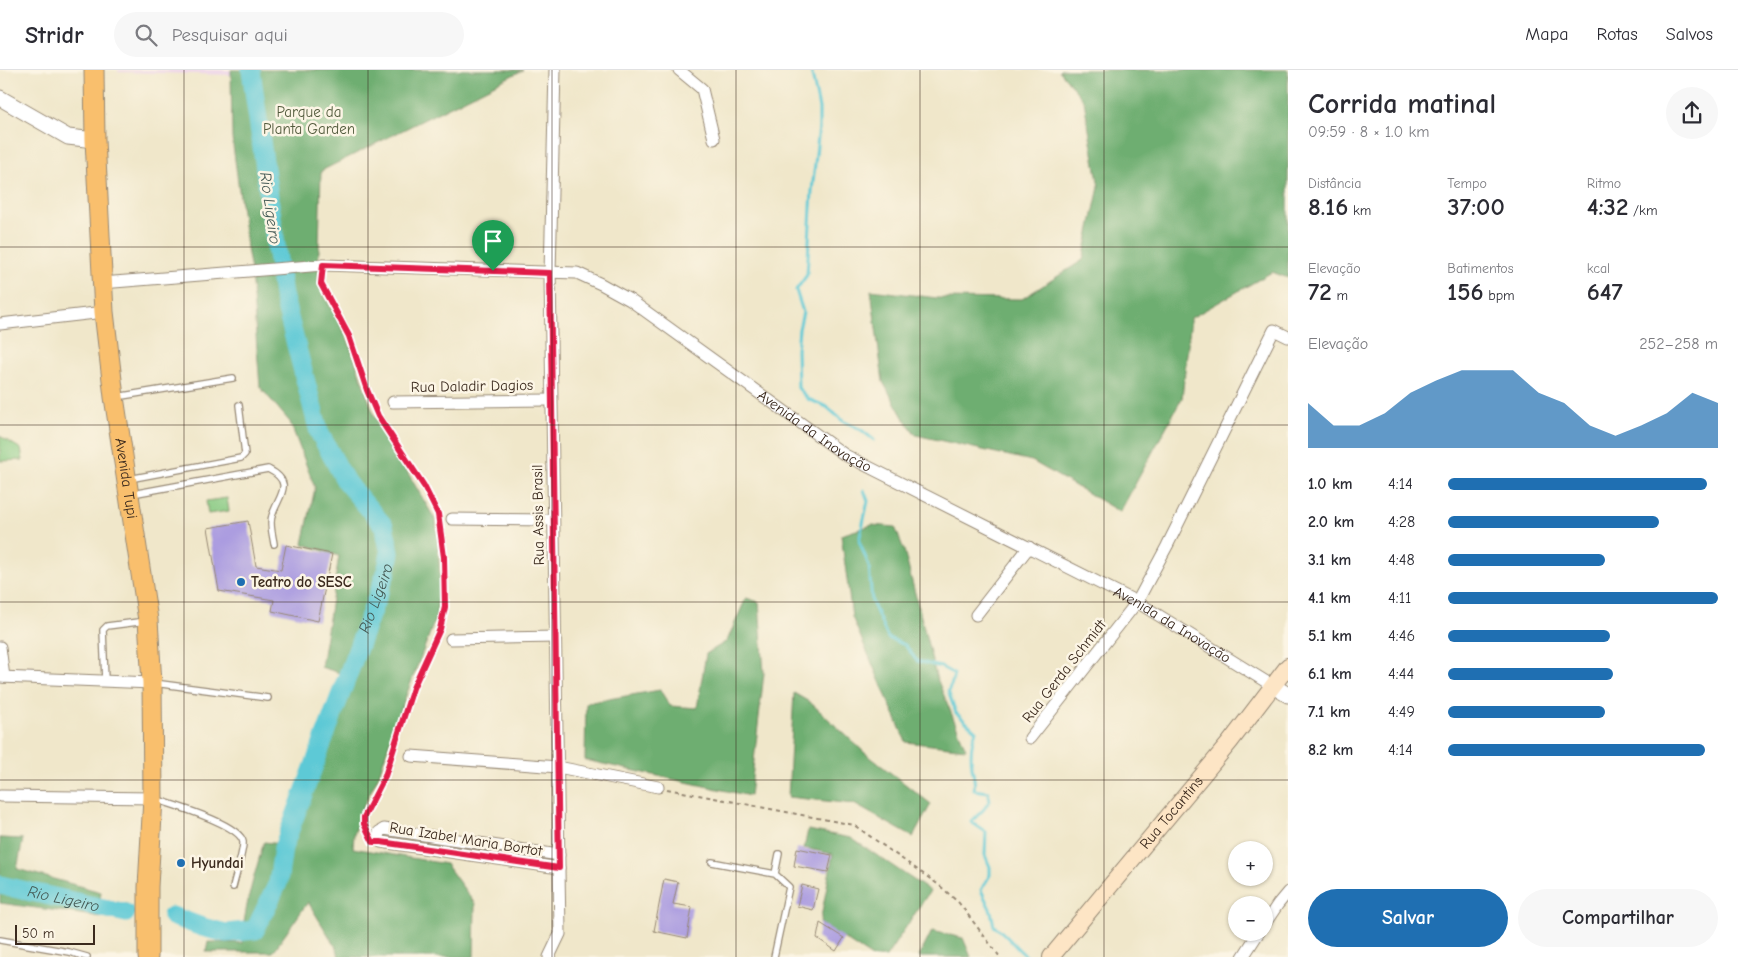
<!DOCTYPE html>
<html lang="pt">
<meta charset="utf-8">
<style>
body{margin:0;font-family:"Comic Neue",sans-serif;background:#f7f7f7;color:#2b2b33;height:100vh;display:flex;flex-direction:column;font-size:19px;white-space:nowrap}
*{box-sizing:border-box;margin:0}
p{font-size:16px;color:#7c7c81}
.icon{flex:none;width:28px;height:28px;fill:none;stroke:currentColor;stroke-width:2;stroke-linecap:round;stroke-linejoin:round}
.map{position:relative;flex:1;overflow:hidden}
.side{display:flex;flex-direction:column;background:#fff;width:450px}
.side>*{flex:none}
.buttons{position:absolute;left:1228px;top:771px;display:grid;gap:10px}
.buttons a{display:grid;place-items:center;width:45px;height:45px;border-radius:50%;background:#fff;box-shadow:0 1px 4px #0004;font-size:25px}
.scale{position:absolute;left:15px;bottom:12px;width:80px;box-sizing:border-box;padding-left:5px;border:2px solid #3b2a1e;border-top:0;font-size:14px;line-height:18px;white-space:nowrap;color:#3b2a1e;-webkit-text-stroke:4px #fcf5e5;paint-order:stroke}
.pin{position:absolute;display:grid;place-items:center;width:42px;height:42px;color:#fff;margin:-51px -21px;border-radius:50% 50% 50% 0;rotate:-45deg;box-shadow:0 0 5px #0007}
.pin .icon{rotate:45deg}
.round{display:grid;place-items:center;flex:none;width:52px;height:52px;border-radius:26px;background:#f7f7f7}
.head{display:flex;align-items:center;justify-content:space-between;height:85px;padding:0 20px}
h1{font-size:28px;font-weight:700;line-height:38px}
.figures{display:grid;grid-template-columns:repeat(3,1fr);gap:8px;height:85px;padding:5px 20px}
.figures div{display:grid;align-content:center}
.figures b{font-size:25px;font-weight:700}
.figures small{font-size:14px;font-weight:400}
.figures p{font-size:14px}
.chart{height:140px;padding:10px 20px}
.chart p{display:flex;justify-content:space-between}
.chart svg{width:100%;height:90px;margin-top:5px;fill:#1f6fb2;opacity:.7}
.cta{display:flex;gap:10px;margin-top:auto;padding:10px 20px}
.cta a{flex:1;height:58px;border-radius:30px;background:#1f6fb2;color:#fff;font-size:20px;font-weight:700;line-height:58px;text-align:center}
.cta a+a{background:#f7f7f7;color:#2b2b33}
ul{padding:0 20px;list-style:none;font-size:16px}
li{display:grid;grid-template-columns:80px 60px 1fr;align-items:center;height:38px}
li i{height:12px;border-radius:6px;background:#1f6fb2}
header{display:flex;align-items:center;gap:30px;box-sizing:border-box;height:70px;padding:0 25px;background:#fff;border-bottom:1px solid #e1e1e2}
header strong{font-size:24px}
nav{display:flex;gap:28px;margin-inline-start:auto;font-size:18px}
.search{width:350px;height:45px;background:#f7f7f7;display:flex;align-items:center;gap:12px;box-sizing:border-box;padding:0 18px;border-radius:28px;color:#7c7c81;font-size:19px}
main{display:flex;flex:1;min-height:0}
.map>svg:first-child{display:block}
</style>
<header>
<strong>Stridr</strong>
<div class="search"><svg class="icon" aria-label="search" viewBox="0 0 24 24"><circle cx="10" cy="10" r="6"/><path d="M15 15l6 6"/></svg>Pesquisar aqui</div>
<nav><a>Mapa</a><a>Rotas</a><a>Salvos</a></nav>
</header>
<main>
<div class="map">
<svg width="1288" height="887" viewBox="0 0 1288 887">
<rect width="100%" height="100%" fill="#fcf5e5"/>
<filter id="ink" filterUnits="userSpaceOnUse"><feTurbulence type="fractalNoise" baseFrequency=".02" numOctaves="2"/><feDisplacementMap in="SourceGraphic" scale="10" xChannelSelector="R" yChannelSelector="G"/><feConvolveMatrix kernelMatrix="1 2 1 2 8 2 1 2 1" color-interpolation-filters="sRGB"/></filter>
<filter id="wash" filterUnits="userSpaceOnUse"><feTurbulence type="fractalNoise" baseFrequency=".0096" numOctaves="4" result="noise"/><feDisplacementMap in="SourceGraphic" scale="20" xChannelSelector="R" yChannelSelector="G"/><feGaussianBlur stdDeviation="1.12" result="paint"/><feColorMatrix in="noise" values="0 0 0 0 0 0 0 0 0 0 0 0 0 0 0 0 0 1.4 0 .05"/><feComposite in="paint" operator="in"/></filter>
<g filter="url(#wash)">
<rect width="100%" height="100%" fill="#f0e7ca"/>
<!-- built -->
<path fill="#ecd1ea" d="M118,0H231V5L118,2Z"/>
<!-- green -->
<path fill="#88ca83" stroke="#627a50" d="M0,366L21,379L23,390L0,391Z
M227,428L229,441L208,444L206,431Z"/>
<!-- forest -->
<path fill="#6eae71" stroke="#546c48" d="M231,0H523L321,101L318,214L347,267L374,345L436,451L440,505L436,547L396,652L379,705L364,735L354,764L353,778L446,794L475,834L474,887H339L337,879L308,832L273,882H206L208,872L242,873C244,837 254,806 264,772L281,774L343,604L321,597L339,486L303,474L315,418L290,352L260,317L251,201L247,178L232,68Z
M1059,0H1288V208L1272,202L1191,248L1182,328L1120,442L1032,391L916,365L903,347L883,312L871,220L937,228L1022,229L1083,190L1099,117L1084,31Z
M872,455L895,457L904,480L936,606L966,679L906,672L852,547L841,465Z
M746,528L759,532L764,603L750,726L585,690L586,633L660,620L670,636L697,638L706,584L727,571Z
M794,623L811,633L865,683L931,734L913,767L854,734L788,727Z
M808,760L851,768L930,821L886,887H872L820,853L833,784L804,778Z
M0,768L23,769L17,799L101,822L100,829L127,834L124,850L0,833Z
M932,861L963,868L971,887H919Z"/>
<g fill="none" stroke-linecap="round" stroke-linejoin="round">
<!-- stream -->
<path stroke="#5dc9d6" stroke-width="3" d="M811,0L819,38V57L812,121L807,205L796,220L803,242L799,259L797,280L798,318L808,329L827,337L843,351L860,359L874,370
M864,420L868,431L859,471L869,496L872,532L888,568L905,575L917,591L941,597L954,604L952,613L948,621L956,643L976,661C971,673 970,684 972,697C973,705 976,712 974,720L988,722L990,730L984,739L971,752L986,762L985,785L990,797V805L981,820L991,841L994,856C1008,865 1013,876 1026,886"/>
<!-- river -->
<g stroke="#5dc9d6" stroke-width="19">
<path id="s1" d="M0,815L126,843"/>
<path id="s2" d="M172,846L202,857L226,863L255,860L278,813L283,778L386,503L390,483L384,456L346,412L319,362L283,225L251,0"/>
</g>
</g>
<g id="blocks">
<!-- building -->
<path fill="#ab9ce0" d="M248,451L256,496L281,500L286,475L332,484L318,551L272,541L274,530L219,521L208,458Z
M797,778L832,785L828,802L794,796Z
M664,809L678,812L673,834L692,837L687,868L654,861Z
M802,815L818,819L813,840L797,836Z
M820,853L844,868L836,881L817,868Z"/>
</g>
</g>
<g filter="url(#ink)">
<use href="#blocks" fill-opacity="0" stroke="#968874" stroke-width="1"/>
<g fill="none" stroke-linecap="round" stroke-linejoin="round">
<!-- service casing -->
<g stroke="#968874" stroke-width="8">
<path id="service" d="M116,327L233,308
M129,409L241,388L245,384L239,335
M132,424L268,399C296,413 278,426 272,446C269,454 273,466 274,474
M105,611L103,560L107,556L146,551
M154,613L268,628
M155,729C173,735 240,754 243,772C244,779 235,808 233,817
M712,792L775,804
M0,870L69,882L87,887
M774,887L789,817L775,804L779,784"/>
</g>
<!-- minor casing -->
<g stroke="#968874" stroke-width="13">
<g id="minor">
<path d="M679,0L702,19L714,69"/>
<path id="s3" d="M102,213L323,195L577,203L601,214L630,230L845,385L1137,532L1273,616"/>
<path d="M0,254L104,242"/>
<path d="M393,332L551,330"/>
<path d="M452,449L553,450"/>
<path d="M976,545L1029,477"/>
<path d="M451,569L556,567"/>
<path d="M0,577L4,607"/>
<path d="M0,607L152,613"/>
<path d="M1030,668L1137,532L1167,476L1274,260L1288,267"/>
<path d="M411,686L558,697L658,717"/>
<path d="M0,726L153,728"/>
<path d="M559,785L384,759L379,762L378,768L381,772L559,798"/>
<path d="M1264,855L1278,834L1288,822"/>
<path d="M549,887L560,864L550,203L555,0"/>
<path d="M1243,887L1259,862"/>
</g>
</g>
<!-- tertiary casing -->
<g stroke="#968874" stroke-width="17">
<path id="tertiary" d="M0,28L68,67L95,70
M1273,616L1288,625"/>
</g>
<!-- secondary casing -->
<g stroke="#968874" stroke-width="18">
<g id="secondary">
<path id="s4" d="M1051,887L1230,672L1288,596"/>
</g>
</g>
<!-- primary casing -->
<g stroke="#968874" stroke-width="21">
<g id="primary">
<path id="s5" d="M94,0L95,70L104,242L114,327L148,550L152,613L153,728L148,817V887"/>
</g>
</g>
<!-- path -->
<path stroke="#968874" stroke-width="2" stroke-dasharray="4 4" stroke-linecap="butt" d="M322,206L321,214L349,266L367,320L378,346L424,417L438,444L445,487V537L440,559L413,618L385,706L364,747V754L368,762
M667,719L854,755L939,815L959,833L1000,887"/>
<!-- service -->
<use href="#service" stroke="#fff" stroke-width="5.5"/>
<!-- minor -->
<use href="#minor" stroke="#fff" stroke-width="11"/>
<!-- tertiary -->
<use href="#tertiary" stroke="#fff" stroke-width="15"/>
<!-- secondary -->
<use href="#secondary" stroke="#fde5c5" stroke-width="16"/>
<!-- primary -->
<use href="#primary" stroke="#f9bf6d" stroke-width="19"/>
</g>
</g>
<g fill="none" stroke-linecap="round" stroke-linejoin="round" filter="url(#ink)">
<!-- route casing -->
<g stroke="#fff" stroke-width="10">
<path id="route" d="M323,195L550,203L559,798L381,772H373L364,754V747L385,706L413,618L440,559L445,537L444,487L438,444L424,416L378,346L367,320L349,266L321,214Z"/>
</g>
<!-- route -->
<use href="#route" stroke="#e11d48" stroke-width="6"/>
</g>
<!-- grid -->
<path fill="none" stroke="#3b2a1e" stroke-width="1" stroke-opacity="0.55" d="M184,0V887M368,0V887M552,0V887M736,0V887M920,0V887M1104,0V887M0,177H1288M0,355H1288M0,532H1288M0,710H1288"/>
<!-- markers -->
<g fill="#1f6fb2" stroke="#fcf5e5" stroke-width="2">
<circle cx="241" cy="512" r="5"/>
<circle cx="181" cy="793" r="5"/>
</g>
<g text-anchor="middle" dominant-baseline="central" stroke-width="5" stroke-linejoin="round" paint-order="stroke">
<!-- park labels -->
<g font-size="15" fill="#525a3c" stroke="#fcf5e5">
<text x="309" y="42">Parque da<tspan x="309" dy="17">Planta Garden</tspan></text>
</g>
<!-- street labels -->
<g font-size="15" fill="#3b2a1e" stroke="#fcf5e5">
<text transform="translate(472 316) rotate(-1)">Rua Daladir Dagios</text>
<text stroke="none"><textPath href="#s3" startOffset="762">Avenida da Inovação</textPath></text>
<text stroke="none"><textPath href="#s5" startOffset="410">Avenida Tupi</textPath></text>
<text transform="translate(538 445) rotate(-91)">Rua Assis Brasil</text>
<text stroke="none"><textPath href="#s3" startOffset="1169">Avenida da Inovação</textPath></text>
<text transform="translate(1064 601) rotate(-52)">Rua Gerda Schmidt</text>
<text stroke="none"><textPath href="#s4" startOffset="188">Rua Tocantins</textPath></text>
<text transform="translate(466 769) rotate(9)">Rua Izabel Maria Bortot</text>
</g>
<!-- poi labels -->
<g font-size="15" font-weight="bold" fill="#3b2a1e" stroke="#fcf5e5" text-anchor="start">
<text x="251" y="512">Teatro do SESC</text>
<text x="191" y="793">Hyundai</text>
</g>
<!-- water labels -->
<g font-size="16" font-style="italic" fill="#455a55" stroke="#fcf5e5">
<text transform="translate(270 138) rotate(82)">Rio Ligeiro</text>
<text stroke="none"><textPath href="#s2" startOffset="440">Rio Ligeiro</textPath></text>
<text stroke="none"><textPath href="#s1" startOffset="65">Rio Ligeiro</textPath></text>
</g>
</g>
</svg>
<div class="buttons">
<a>+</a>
<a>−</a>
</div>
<div class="scale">50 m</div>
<div class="pin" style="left:493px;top:201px;background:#1e9e55"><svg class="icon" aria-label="arrive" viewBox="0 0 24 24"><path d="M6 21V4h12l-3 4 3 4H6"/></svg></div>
</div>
<section class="side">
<div class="head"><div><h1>Corrida matinal</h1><p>09:59 · 8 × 1.0 km</p></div><a class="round"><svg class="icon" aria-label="share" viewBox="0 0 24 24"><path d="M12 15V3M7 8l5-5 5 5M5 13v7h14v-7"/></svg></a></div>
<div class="figures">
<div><p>Distância</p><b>8.16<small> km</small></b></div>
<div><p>Tempo</p><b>37:00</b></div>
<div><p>Ritmo</p><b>4:32<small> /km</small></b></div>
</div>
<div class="figures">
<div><p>Elevação</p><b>72<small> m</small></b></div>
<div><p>Batimentos</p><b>156<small> bpm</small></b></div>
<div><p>kcal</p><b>647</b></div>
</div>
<div class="chart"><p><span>Elevação</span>252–258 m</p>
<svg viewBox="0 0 160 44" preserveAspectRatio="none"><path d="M0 44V22L10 33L20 33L30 27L40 17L50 11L60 6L70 6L80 6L90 17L100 22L110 33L120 38L130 33L140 27L150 17L160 22V44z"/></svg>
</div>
<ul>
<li><b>1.0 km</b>4:14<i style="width:96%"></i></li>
<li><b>2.0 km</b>4:28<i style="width:78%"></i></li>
<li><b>3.1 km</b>4:48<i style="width:58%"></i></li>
<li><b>4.1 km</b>4:11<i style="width:100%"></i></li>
<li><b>5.1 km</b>4:46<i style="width:60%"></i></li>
<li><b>6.1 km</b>4:44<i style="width:61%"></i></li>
<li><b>7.1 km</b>4:49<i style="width:58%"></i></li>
<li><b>8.2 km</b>4:14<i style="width:95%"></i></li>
</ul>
<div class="cta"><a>Salvar</a><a>Compartilhar</a></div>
</section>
</main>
